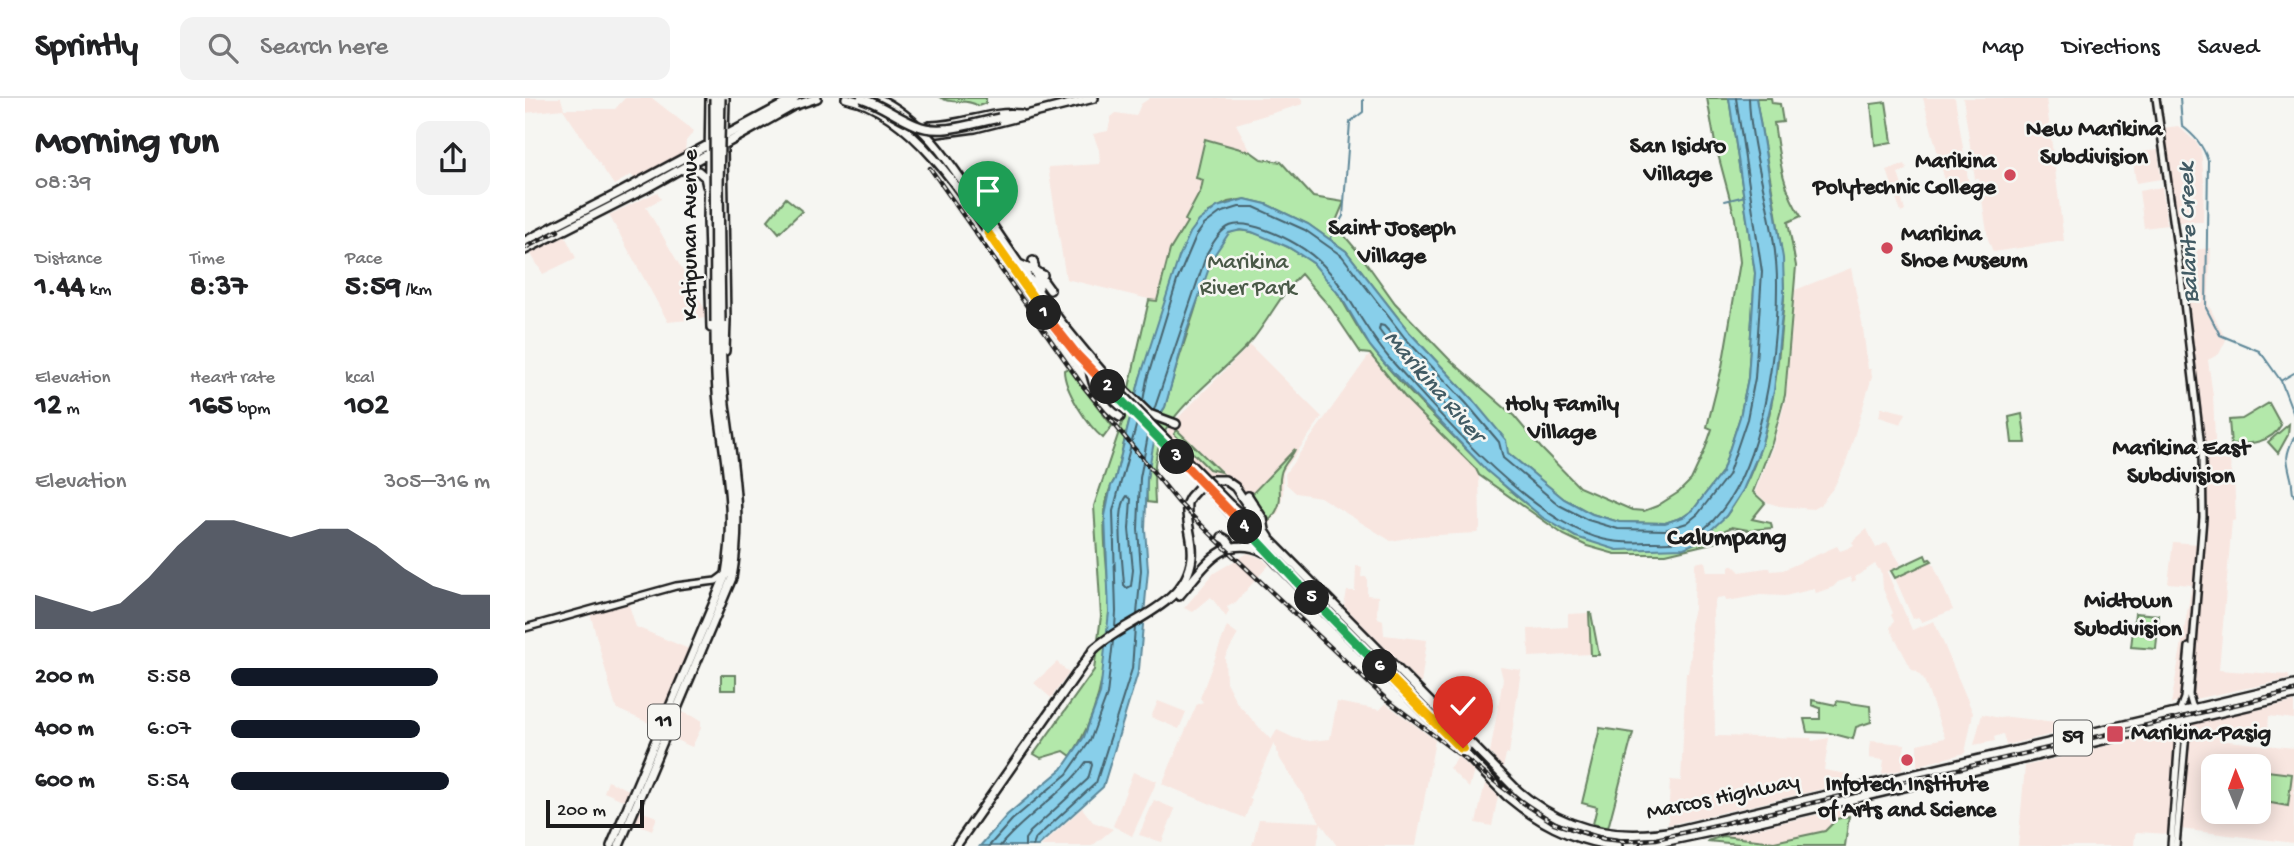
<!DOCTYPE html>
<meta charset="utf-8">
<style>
body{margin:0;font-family:"Gochi Hand",sans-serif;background:#f2f2f2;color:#202124;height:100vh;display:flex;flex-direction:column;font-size:26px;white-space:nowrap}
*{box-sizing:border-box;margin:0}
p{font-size:23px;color:#757577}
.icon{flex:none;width:38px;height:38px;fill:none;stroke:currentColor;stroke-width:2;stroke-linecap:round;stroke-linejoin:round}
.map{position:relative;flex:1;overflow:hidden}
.details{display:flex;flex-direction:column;background:#fff;width:525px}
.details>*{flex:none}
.needle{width:46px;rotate:359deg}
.buttons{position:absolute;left:1676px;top:656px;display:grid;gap:14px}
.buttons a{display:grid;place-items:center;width:70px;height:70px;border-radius:14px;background:#fff;box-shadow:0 4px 18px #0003;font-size:35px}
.scale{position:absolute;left:21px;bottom:18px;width:98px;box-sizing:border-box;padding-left:7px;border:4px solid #1c1c1c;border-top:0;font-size:19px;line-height:24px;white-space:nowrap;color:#1c1c1c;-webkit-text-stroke:5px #f6f6f2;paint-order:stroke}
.pin{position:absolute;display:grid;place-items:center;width:60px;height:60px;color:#fff;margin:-72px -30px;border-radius:50% 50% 50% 0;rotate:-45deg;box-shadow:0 0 7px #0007}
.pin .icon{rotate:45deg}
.km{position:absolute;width:35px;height:35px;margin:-18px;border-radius:50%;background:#222;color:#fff;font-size:19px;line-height:35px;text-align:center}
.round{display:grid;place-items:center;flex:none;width:74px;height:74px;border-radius:14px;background:#f2f2f2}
.overview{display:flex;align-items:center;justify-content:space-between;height:119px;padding:0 35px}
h1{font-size:38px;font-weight:700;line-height:52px}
.figures{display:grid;grid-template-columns:repeat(3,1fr);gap:10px;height:119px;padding:7px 35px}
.figures div{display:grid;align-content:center}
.figures b{font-size:30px;font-weight:700}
.figures small{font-size:19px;font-weight:400}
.figures p{font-size:19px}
.chart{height:196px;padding:14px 35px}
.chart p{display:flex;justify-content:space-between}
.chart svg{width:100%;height:126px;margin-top:7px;fill:#111827;opacity:.7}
ul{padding:0 35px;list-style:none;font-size:23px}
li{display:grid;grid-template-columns:112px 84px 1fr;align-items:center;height:52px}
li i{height:18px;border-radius:9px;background:#111827}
header{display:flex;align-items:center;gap:42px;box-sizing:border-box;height:98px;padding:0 35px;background:#fff;border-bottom:2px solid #e0e0e0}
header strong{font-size:33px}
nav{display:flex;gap:38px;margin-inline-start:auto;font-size:24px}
.search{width:490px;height:63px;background:#f2f2f2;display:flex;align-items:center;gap:18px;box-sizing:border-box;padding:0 24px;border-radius:14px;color:#757577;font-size:26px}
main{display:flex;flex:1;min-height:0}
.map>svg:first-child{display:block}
</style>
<header>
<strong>Sprintly</strong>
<div class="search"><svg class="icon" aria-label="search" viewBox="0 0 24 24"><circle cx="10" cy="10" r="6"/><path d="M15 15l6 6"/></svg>Search here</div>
<nav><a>Map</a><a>Directions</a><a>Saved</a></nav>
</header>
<main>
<section class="details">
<div class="overview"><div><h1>Morning run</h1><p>08:39</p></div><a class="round"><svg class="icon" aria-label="share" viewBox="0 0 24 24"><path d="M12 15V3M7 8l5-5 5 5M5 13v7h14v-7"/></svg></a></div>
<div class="figures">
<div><p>Distance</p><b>1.44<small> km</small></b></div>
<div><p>Time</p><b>8:37</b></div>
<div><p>Pace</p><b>5:59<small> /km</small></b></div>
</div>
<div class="figures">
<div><p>Elevation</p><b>12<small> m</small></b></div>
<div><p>Heart rate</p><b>165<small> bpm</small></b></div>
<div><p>kcal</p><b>102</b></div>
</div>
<div class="chart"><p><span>Elevation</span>305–316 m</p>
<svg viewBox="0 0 160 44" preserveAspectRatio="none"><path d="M0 44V32L10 35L20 38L30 35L40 26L50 15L60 6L70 6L80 9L90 12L100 9L110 9L120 15L130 23L140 29L150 32L160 32V44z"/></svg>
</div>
<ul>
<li><b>200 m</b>5:58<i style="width:80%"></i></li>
<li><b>400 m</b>6:07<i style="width:73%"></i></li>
<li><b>600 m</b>5:54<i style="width:84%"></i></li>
</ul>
</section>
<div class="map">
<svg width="1769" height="748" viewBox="0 0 1769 748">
<rect width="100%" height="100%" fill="#f6f6f2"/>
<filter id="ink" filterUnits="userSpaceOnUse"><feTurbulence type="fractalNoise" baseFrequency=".0143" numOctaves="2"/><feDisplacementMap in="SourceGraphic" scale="14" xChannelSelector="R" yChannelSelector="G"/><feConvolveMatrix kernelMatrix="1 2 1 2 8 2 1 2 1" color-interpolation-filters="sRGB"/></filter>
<g filter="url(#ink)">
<!-- built -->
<path fill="#f8e6e0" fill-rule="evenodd" d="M0,0H36L39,11H90L100,0H127L169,33L161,43L160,54L109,80L106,77L89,87L38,11L0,15Z
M625,0H776L778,6L711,26L726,54L679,41L670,80L678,82L676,92L660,122L662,124L645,152L632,203L541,181L523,69L575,66L574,52L568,36L583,33L586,19L591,15L611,18L616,6Z
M1398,0H1430L1444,87L1423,94Z
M1438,0H1521L1539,143L1468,154L1463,141L1454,81H1450Z
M1653,28L1671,44L1676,52L1679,83L1678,124H1651L1638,30Z
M1633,52L1636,81L1611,85L1607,55Z
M1380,66L1382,72L1373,75L1380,98L1376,99L1380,113L1376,115L1362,72Z
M1637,89L1642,127L1619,130L1614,93Z
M132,94L136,101L121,109L181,213L182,220L143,224L84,117Z
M1645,132H1654L1656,153L1686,150L1683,206L1701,242L1694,256L1683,262L1688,298L1691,362H1705L1706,377L1709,378L1711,422L1707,423L1694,572L1763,577L1765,581L1646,606L1667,487L1643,485L1648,444L1673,446L1672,353Z
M39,136L51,160L18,176L4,153Z
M1326,170L1338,230L1343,271H1346L1347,279L1321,365L1309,389L1295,407L1288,411L1254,408L1241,404L1230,394L1248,348L1261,300L1270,192Z
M725,247L797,319L758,374V395L754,413L742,430L705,385L682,376L642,338L644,329Z
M845,256L883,303L951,371L954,377L955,421V430L952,435L893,438L866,443L795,399L771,395L761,386L760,376Z
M1356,309L1381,315L1376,326L1354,319Z
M1342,431L1351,450L1362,444L1376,466L1362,474L1387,532L1409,523L1448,615L1440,655L1392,668V646L1420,640L1399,582L1391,573L1387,572L1365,530L1369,523L1366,517L1368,515L1358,491L1357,476L1350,466L1330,479L1331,482L1327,484L1325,479L1313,484L1308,489L1291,495L1289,491L1260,498L1235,497L1208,502L1201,503L1200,499L1191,500L1188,513L1190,638L1286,640L1287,643L1304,640L1299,672L1328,677L1327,684L1143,727L1145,682L1156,683L1161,575H1163L1166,556L1165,526L1169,511L1170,465L1180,463L1182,474H1204V468H1209L1215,474L1241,470H1245L1246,473L1258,472L1312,448L1315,453L1321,451L1329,447L1327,444Z
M723,455L738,461L744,467L710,505L702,509L704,513L701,519L686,499L668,514L659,510L689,475Z
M1407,463L1428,512L1397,524L1393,519L1388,521L1370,480Z
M831,468L837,469L836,479H842V497L853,498L852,515L853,520L858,522L859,537L902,542L896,586L819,508L822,493H830Z
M103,504L111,529L164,551L131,628L94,612L90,607L65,515Z
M1064,515L1066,556L1004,559L1003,531L1043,529V516Z
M702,528L713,536L700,559L701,584L712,605L746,642L752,632L769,640L785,643L805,641L812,604L855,612L860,605L910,642L891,748H812L796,725L792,748H727L734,721L795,724L755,661L749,645L724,700L727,702L720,720L637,686L672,606L678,604L675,600Z
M532,564L544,575L526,600L509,585Z
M975,569L996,572L984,656H981L978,670L965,655L978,581Z
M633,603L661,614L654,631L626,619Z
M1769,604V621L1744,618L1743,633L1696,629L1694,642L1769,650V745L1655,731L1665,626ZM1689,668H1734V714H1689Z
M155,613L176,622V630L167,649L144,639Z
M1457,616L1474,620L1484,619L1540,625L1542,633L1481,647L1478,636L1469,639L1470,643L1449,647Z
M1643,633L1651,639L1643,736L1612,734L1610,736L1609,748H1493L1500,668Z
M1346,643L1380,646L1377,672L1357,676L1359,662L1344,660Z
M933,659L949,673L944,690L924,670Z
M608,674L632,683L607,738L588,728Z
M83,683L104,692L100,703L79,694Z
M960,685L973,698L967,728L951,725Z
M629,702L650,711L637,744L614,737Z
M1326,709L1324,718L1312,721L1300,733L1249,744L1198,738Z
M557,710L568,724L588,731L567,748H516Z
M115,713L132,719L127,732L110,725Z"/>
<!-- green -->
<path fill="#b3e8aa" stroke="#688263" stroke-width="2" d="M416,0H461V5L453,8C443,0 427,7 416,0Z
M1182,0H1204L1230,175L1223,280L1215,319L1197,374L1168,412L1158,419L1140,425L1094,424L1067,416L1039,401L983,355L946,300L885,235L821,153L783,126L741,106L720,101L703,104L684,114L615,280L590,381C569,411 586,478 584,514C583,564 575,616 546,658L539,653L516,660L509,656L569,572L576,518L569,408L602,310L603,294L624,202L632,203L645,152L662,124L660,122L676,92L678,82L671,80L680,41L726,54L736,61L756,64L788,99L819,104L811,123L812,129L835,156L870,205L924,261L989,318L1016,350L1054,389L1107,412L1119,413L1132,408L1154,394L1166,382L1179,354L1187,331L1182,329L1197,269L1215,164L1210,120L1190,45Z
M1231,0H1246L1247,5L1255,6L1258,24L1249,25C1254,57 1257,91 1276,118L1263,124L1271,168L1260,297L1247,345L1228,394L1240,405L1227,421L1246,425L1247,430L1223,432L1207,429L1200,432L1191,444L1141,456H1090L1062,448L1039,437L954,377L951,371L883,303L845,256L836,255L805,209L776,176C756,195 745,220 728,241C702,273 642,311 633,351C628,369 629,386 630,405L622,404C620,381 628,327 640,309C648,278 658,248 668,218C676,195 683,151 703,136C720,122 775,154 789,166C815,190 825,222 846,249C868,278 895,305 921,331C961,372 1000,411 1051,439L1201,418C1240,366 1251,296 1256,232C1257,218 1260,203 1259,190C1256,126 1241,63 1231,0Z
M1361,4L1367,44L1350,47L1346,6Z
M261,100L277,113L254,135L243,122Z
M543,270L587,328L578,340C563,328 539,292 539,272Z
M1744,305L1756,327C1746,345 1725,346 1706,347L1704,322L1717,321Z
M1497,316L1501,345H1487L1484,319Z
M1764,326L1763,337L1753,355L1743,344Z
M652,332L696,374L684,371L649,336Z
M770,351C768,358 758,366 756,375C751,395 762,402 745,422L724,399Z
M1400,457L1402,462L1405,461L1407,463L1370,480L1366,473Z
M1064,515H1066L1074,557H1066Z
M1610,515L1634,517L1631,551L1606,549Z
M196,577H211V592H196Z
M1287,602L1311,607L1312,603L1345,608L1346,624L1331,629L1328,641L1305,635L1282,634L1279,621H1295V610L1287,607Z
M1075,630L1108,635L1083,730L1068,726L1072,709L1057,705Z
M1734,672L1767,676L1763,708L1734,703Z
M1324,718L1320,748H1235L1182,743L1198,738L1249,744L1300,733L1312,721Z"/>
<!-- water -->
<path fill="#88cfea" stroke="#5d8798" stroke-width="2" d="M1204,0H1231L1258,160L1259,196L1249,293L1236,349L1218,392L1201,418L1173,444L1159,450L1092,452L1051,439L1017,419L962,373L859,265L845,248L816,199L788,165L763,149L727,134L716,132L704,135L688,159L660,238L640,309L634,318L622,380L620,431L623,472L614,571L578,689L513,748H455L482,717L537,671L559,639L575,596L584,514L580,418L586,388L590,381L615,280L654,159L665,135L674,123L692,109L720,101L741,106L783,126L821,153L885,235L946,300L981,342L983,355L1039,401L1067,416L1094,424L1140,425L1158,419L1168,412L1197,374L1215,319L1223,280L1230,175Z"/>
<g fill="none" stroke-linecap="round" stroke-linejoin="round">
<!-- shore -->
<path stroke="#47646e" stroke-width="2" d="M855,227L859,228L935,311L944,322L943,326H938L871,255L854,232Z
M618,303L622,281L652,183L671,138L679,127L695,115L714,109H729L780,132L817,158L880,240L941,305L974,344L978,360L1034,407L1063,422L1093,431L1140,432L1162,425L1173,416L1203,377L1222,321L1230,280L1237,174L1211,0
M629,312L682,155C699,125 708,120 741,132C817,160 819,206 864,260C915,316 973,385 1038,424C1069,442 1088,446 1123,444C1139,444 1156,446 1170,437C1235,398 1252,258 1252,189C1253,125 1226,63 1224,0
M602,398L606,401L604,431L608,472L606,488L602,490L599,487C598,467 590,412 602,398Z
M612,516L616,472L613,431L615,380L624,332
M590,529L591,514L588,413L613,321
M464,748L487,722L542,676L565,643L582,597L588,543
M475,748C501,716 538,697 561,664H566L567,667L563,681L505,734L500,741V748
M508,748L511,740L571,685L607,571L610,529"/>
<!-- stream -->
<path stroke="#5d8798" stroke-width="2" d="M1655,0L1657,28C1670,38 1678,47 1683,63L1681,210L1695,237L1734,253L1739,259L1756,283L1769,317
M1200,103L1220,98
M805,141L818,118L825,24L838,14V2
M1757,282L1769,275
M1769,339C1760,358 1761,360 1766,380C1768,387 1766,392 1769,398"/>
<!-- secondary casing -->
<g stroke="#1c1c1c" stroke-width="10">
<path id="secondary" d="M1631,0L1655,171L1677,357L1678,419L1664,597L1668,611
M0,530L151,488L191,483L199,477
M1654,614L1659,600L1664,549
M1646,748L1655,624
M1651,748L1662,623"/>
</g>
<!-- primary casing -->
<g stroke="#1c1c1c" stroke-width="12">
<path id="primary" d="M185,0L183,122L186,230
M321,0C402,17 464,140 510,204C536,239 565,270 595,301
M352,0C399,21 429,71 457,112C477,142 497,171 518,200C542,234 569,264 596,296
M404,28C435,29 465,12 496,16
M413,35L450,30L569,0
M199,40L200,0
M198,52L201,222L200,253
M158,72L173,73L180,79L182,88
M0,143L92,96L270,0
M0,152L120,91L268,8L292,0
M508,163L514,189
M494,166L518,177
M512,181H517L525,192
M565,270C567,289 578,309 595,319
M595,288L624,316L651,326
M685,382H700L710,389L744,439
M681,388L751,464L982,698C1015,726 1050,744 1093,748
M723,398L738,421L740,432
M704,406L746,443L993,693C1039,733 1093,744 1153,732L1769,587
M697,439L702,442L706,448
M654,498C679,470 698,434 739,454
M86,748L201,476C212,411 200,368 193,305C190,278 190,251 190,224
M94,748L207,480C218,417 208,368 200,306C197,279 196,251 196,224
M431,748L569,551C601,521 662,509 667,459C669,441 660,424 662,405L665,399L675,388
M1119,748L1214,728L1769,597"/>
</g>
<!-- secondary -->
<use href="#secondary" stroke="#f6f6f2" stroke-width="5"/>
<!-- primary -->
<use href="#primary" stroke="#f6f6f2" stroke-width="7"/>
<!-- rail casing -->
<g stroke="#1c1c1c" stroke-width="4.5">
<path id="rail" d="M405,70L558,288L654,405L704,454L862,602L997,704L1029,725L1079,741L1099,743L1131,741L1769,593
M0,150L33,133"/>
</g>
<!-- rail -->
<use href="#rail" stroke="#f6f6f2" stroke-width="2" stroke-dasharray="5" stroke-linecap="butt"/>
<!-- primary-bridge casing -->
<g stroke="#1c1c1c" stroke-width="12" stroke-linecap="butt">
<path id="primary-bridge" d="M189,0L190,224
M336,0C357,7 371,19 391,27C415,38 449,25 474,20
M196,224L194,87L196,0
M596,296L704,406"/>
</g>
<!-- primary-bridge -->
<use href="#primary-bridge" stroke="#f6f6f2" stroke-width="7"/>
</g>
</g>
<g fill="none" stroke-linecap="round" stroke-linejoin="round" filter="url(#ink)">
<!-- split-1 casing -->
<g stroke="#fff" stroke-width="14">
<path id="split-1" d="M463,135L519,215"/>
</g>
<!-- split-2 casing -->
<g stroke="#fff" stroke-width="14">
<path id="split-2" d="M519,215L553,258L583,289"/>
</g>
<!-- split-3 casing -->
<g stroke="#fff" stroke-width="14">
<path id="split-3" d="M583,289L652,359"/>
</g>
<!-- split-4 casing -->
<g stroke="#fff" stroke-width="14">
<path id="split-4" d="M652,359L720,429"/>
</g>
<!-- split-5 casing -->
<g stroke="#fff" stroke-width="14">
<path id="split-5" d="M720,429L787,500"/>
</g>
<!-- split-6 casing -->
<g stroke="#fff" stroke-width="14">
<path id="split-6" d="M787,500L855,569"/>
</g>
<!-- split-7 casing -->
<g stroke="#fff" stroke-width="14">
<path id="split-7" d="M855,569L935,650H938"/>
</g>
<!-- split-1 -->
<use href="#split-1" stroke="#f5b400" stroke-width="9"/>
<!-- split-2 -->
<use href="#split-2" stroke="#f0652b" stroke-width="9"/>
<!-- split-3 -->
<use href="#split-3" stroke="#22a559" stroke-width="9"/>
<!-- split-4 -->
<use href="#split-4" stroke="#f0652b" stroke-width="9"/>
<!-- split-5 -->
<use href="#split-5" stroke="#22a559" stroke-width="9"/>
<!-- split-6 -->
<use href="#split-6" stroke="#22a559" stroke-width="9"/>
<!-- split-7 -->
<use href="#split-7" stroke="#f5b400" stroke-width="9"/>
</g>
<!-- markers -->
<g fill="#d1495b" stroke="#f6f6f2" stroke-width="2.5">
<circle cx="1485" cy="77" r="7"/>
<circle cx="1362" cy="150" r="7"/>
<rect x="1581" y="627" width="18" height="18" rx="3.5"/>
<circle cx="1382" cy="662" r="7"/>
</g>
<g text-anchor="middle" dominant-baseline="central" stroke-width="5" stroke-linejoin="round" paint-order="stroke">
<!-- shield labels -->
<g fill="#f6f6f2" stroke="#5d5d5c" stroke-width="2">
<rect x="123" y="606.5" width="32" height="35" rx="5"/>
<rect x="1529" y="622.5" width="38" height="35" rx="5"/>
</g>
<g font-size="21" font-weight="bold" fill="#1c1c1c">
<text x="139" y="624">11</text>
<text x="1548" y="640">59</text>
</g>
<!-- poi labels -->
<g font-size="23" font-weight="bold" fill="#1c1c1c" stroke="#f6f6f2" text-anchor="start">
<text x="1471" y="64" text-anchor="end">Marikina<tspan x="1471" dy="26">Polytechnic College</tspan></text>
<text x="1376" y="137">Marikina<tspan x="1376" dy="26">Shoe Museum</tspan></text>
<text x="1606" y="636">Marikina-Pasig</text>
<text x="1382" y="687" text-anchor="middle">Infotech Institute<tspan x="1382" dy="26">of Arts and Science</tspan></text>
</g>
<!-- street labels -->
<g font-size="23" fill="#1c1c1c" stroke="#f6f6f2">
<text transform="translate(166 137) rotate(-90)">Katipunan Avenue</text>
<text transform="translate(1198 700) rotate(-12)">Marcos Highway</text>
</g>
<!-- park labels -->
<g font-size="23" fill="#495947" stroke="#f6f6f2">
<text x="723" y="165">Marikina<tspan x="723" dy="26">River Park</tspan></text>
</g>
<!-- neighbourhood labels -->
<g font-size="24" font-weight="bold" fill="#1c1c1c" stroke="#f6f6f2">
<text x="1569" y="32">New Marikina<tspan x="1569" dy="28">Subdivision</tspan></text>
<text x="1153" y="49">San Isidro<tspan x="1153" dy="28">Village</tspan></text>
<text x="867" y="131">Saint Joseph<tspan x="867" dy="28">Village</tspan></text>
<text x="1037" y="307">Holy Family<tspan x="1037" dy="28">Village</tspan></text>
<text x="1656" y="351">Marikina East<tspan x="1656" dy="28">Subdivision</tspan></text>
<text x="1603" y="504">Midtown<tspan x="1603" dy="28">Subdivision</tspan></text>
</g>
<!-- water labels -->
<g font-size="24" font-style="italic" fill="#425b64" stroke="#f6f6f2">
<text transform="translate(1665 135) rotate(-92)">Balante Creek</text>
<text transform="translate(908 289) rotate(49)">Marikina River</text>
</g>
<!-- quarter labels -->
<g font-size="26" font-weight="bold" fill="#1c1c1c" stroke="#f6f6f2">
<text x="1202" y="441">Calumpang</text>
</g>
</g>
</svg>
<div class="buttons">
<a><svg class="needle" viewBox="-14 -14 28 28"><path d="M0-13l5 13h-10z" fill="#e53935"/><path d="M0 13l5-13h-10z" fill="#757577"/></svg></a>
</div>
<div class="scale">200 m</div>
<div class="pin" style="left:463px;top:135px;background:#1e9e55"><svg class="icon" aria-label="arrive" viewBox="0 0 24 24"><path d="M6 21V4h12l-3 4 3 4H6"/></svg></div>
<div class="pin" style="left:938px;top:650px;background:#d93025"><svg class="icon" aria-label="check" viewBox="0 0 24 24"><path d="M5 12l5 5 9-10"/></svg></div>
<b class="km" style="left:519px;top:215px">1</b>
<b class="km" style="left:583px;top:289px">2</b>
<b class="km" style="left:652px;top:359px">3</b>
<b class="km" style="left:720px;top:429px">4</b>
<b class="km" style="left:787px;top:500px">5</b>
<b class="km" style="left:855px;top:569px">6</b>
</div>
</main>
